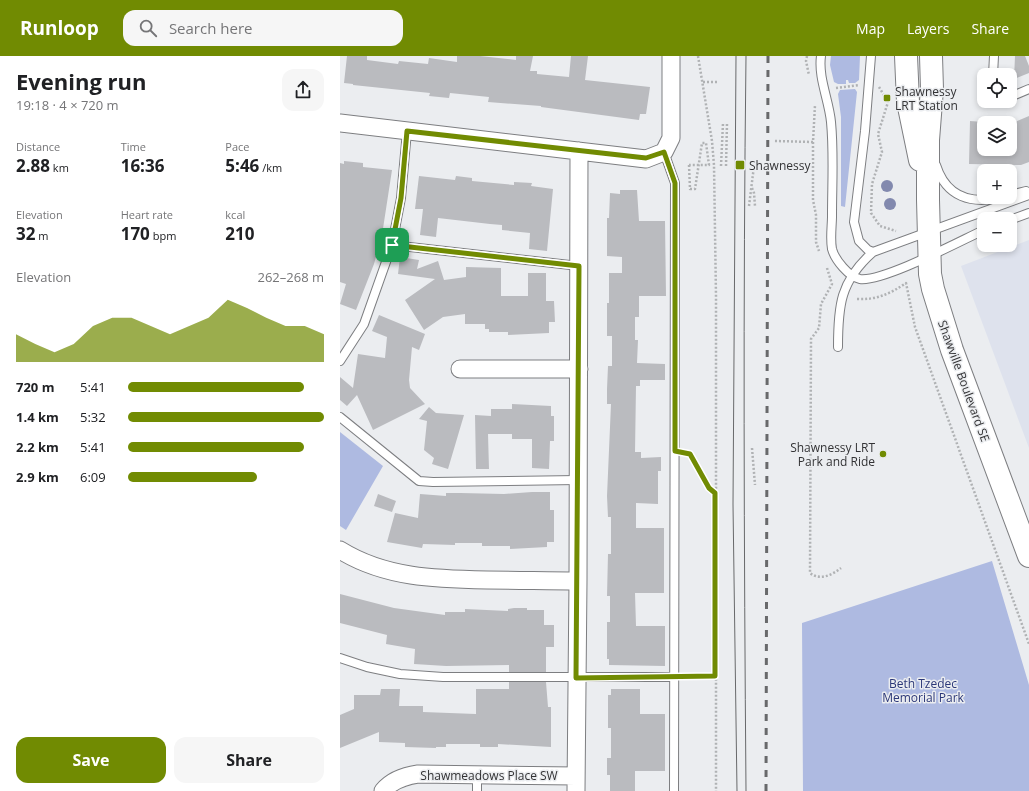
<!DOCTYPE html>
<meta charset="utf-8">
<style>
body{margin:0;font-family:"Open Sans",sans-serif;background:#f6f6f6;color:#202124;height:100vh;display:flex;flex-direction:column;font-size:15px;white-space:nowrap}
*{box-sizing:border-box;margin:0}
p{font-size:13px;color:#757577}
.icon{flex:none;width:22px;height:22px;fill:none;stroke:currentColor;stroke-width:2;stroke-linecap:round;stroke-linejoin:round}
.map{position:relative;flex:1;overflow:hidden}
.drawer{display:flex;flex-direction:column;background:#fff;width:340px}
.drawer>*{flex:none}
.fabs{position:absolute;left:637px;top:12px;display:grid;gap:8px}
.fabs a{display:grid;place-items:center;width:40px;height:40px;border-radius:8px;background:#fff;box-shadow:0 2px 6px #0003;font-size:20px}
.pin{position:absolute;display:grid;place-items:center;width:34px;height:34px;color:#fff;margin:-17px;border-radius:8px;box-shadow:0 2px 6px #0006}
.round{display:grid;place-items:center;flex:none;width:42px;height:42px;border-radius:12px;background:#f6f6f6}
.summary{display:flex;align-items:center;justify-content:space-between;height:68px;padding:0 16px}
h1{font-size:22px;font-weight:700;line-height:30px}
.metrics{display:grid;grid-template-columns:repeat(3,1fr);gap:6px;height:68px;padding:4px 16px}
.metrics div{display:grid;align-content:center}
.metrics b{font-size:17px;font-weight:700}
.metrics small{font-size:11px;font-weight:400}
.metrics p{font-size:11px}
.chart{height:112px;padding:8px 16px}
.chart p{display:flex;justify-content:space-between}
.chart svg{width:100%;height:72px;margin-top:4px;fill:#718b02;opacity:.7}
.action{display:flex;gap:8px;margin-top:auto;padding:8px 16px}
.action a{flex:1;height:46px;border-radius:12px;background:#718b02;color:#fff;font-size:16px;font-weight:700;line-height:46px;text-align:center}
.action a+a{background:#f6f6f6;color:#202124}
ul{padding:0 16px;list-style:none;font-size:13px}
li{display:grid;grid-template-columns:64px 48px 1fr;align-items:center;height:30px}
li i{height:10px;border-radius:5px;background:#718b02}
header{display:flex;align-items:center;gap:24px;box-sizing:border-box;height:56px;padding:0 20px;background:#718b02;color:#fff}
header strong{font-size:19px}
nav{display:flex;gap:22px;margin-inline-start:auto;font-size:14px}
.search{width:280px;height:36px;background:#f6f6f6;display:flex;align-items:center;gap:10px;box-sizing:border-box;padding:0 14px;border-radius:12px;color:#757577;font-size:15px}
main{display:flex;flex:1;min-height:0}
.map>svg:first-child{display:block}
</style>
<header>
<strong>Runloop</strong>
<div class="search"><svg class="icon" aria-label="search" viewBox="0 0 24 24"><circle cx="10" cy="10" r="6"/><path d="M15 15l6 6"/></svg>Search here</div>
<nav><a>Map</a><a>Layers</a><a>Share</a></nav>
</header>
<main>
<section class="drawer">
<div class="summary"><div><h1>Evening run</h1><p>19:18 · 4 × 720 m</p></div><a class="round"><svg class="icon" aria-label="share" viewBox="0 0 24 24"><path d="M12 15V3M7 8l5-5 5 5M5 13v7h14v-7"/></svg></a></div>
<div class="metrics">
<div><p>Distance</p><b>2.88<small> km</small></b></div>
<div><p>Time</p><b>16:36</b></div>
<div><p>Pace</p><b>5:46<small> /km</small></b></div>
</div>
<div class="metrics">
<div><p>Elevation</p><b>32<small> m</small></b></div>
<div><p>Heart rate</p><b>170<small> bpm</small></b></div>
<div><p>kcal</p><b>210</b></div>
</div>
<div class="chart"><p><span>Elevation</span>262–268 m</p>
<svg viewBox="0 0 160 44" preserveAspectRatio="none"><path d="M0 44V27L10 33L20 38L30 33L40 22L50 17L60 17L70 22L80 27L90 22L100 17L110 6L120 11L130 17L140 22L150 22L160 27V44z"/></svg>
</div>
<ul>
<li><b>720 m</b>5:41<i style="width:90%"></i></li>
<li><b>1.4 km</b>5:32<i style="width:100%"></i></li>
<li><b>2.2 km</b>5:41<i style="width:90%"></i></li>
<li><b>2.9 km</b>6:09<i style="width:66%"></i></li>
</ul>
<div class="action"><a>Save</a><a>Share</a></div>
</section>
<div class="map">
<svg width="689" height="735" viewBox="0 0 689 735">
<rect width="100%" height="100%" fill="#ebedf0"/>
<!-- built -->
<path fill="#dee2ed" d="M689,184V392L621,210Z"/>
<!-- green -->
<path fill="#aebae1" d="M491,0H520L519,24L515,27H509L508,24H506V28H498L494,26L490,9Z
M515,33L517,36L505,151L501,150V61L498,38L500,34Z
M0,376L43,410L6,474L0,470Z
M652,505L689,629V735H463L462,567Z"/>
<!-- building -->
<path fill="#babbbf" d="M7,0H27V4L58,8L59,5L88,8L89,2L117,6V0H140L176,4V0H193L190,15H197V18L229,21L231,0H248L245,24L310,31L306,58H300L299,64L201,51V50L148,46L149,41L110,37L109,42L89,40L90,37L13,29V28L4,27Z
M675,0H685L689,10V17L674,23Z
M689,60V106L681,109L629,108L630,65L644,66V93H670V68Z
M4,105L23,107V111L52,114L42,179L34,208L16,254L0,248L6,228L0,226V107L4,108Z
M79,120L115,124L116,120L132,122V125L174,129V126L192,127L191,130L213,133L207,195L189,193L190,177L162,174V169L150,168L98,162L96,181L80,179L83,153H75Z
M280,134H297L299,165H325L326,240H299V261H295V284H298L297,307L325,308V324H300V330H296L295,396H301V402L321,401V415H318V448L296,447V472H324V537H295L296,570H325V610L269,609V603H267V566H270V540H267L268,498H271V461H268L267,440L271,348H267V333L268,310H272V280H267V247H269V217H282V201L267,200V162H269L270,137L280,138Z
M60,201L79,204L77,213L98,205L104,224L126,221V211L161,212V240H188V217H206V245H214L215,266H209V277L168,279V276H149V273H145V268H125V258L103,261L84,274L65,244L95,223L58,218Z
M39,259L85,278L79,294L72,291L69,324L70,332L85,348L33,374L17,339L7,350L0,344V321L13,332L18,298L45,302L47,281L32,275Z
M172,348L211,350V360H214V385H210L209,413L192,412V383H172V378H148L149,413H136L135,359L151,360V353H172Z
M89,351L96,357L124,359L108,413L92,408L94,402L84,394L87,365L79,363Z
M192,436H210V454H214V486H207V491L170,493V490H142V487H115V489L83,488L82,492L47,486L55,457L78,462L80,438L106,440V437H120L164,438Z
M38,438L56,445L52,456L34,450Z
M0,538L54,552L105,559V556H125V553L168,555V553L174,552H187V554H204V569H214V591H206V616H169V609L106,610L74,608L75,593L46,588L47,579L0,567Z
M169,626H206L208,651H211V691L158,688V691H140V688H106V691H96V692L65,691V687L39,686V676L0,692V659L14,653V639H40L41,633H60L59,650H83V656L136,658V633H169Z
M271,633H300V658H325V715H295V735H270V719H267V702H271V672H268V639H271Z"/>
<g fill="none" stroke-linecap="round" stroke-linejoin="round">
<!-- lane casing -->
<g stroke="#7d7e81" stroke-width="10">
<path id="lane" d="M481,0C478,22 489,44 491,66C494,97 492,128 492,160C492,170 490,182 492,193C495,204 509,221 520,223C543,226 620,185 644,174
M531,0L525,75L514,166L519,185L528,194L533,196
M653,19L654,0
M670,41L689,33
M324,96L335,127L334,735
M596,109C606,141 631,149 663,141
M670,139L686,135
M670,164L689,157
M52,189L239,210
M498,291C498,250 500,225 533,196L689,139
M0,305L24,268L52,189L61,142L67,75
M0,361L79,425L93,426L238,424
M0,602L27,611L60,618L103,621H334
M137,735V719"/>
</g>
<!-- street casing -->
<g stroke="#7d7e81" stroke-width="19">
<path id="street" d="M0,67L306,103L324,96L331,82V0
M120,313H239
M0,494C45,522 96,523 147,524C178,524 208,525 238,525
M43,735C52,724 64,720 78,718L236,720
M236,735L238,525L239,95"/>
</g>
<!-- secondary casing -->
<g stroke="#7d7e81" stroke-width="24">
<path id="secondary" d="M566,0L568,46L580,104
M591,0L592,33L588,84V144L590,218L593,233L612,294L689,500"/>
</g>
<!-- path -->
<path stroke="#b0b2b4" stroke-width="2.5" stroke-dasharray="2 2" stroke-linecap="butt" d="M358,0L372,85L374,109L376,241V735
M467,0L466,5L469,19
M363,26H379
M539,31L548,46L538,78L542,96L532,128L531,157L540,170L556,175
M496,32L519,29
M435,85L473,86L475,49
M473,86V144L476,159V186L479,195
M349,109L350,133H355L362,87H366L369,109H349
M381,110L383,67
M386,110L387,67
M412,132L414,137L415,150
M409,150L414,110
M487,212L492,228L481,248L479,272L471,283L470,517C480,525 492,519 501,512
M517,243C536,244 550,238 566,227L575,271L689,588
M412,392L415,429
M345,397L350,398L369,432L375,436
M346,621L375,620"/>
<!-- lane -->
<use href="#lane" stroke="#fff" stroke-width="8"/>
<!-- street -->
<use href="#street" stroke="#fff" stroke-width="17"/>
<!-- secondary -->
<use href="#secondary" stroke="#fff" stroke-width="22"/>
<!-- tram -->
<path stroke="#68696b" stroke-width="1" d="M396,0L393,448L397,735
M406,0C403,245 404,490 406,735"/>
<!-- rail -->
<path stroke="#68696b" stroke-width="3" stroke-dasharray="7 7" stroke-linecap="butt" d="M426,735L428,0"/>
</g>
<!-- trees -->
<g fill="#8289ae">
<circle cx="547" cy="130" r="6"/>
<circle cx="550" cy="148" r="6"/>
</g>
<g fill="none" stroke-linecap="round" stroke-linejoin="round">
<!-- route casing -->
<g stroke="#fff" stroke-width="8">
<path id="route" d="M67,75L306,102L324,96L335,127V395L350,398L369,432L375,437V620L236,622L239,210L52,189L61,142Z"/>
</g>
<!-- route -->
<use href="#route" stroke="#718b02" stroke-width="5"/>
</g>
<!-- markers -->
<g fill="#718b02" stroke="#ebedf0" stroke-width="1.5">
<rect x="543" y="38" width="8" height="8" rx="2"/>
<rect x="395" y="104" width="10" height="10" rx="2"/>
<circle cx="543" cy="398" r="4"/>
</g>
<g text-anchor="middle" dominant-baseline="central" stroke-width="3" stroke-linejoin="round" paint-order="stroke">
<!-- poi labels -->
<g font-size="12" fill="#333335" stroke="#ebedf0" text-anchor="start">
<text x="555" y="35">Shawnessy<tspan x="555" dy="14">LRT Station</tspan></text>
<text x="409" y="109">Shawnessy</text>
<text x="535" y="391" text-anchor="end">Shawnessy LRT<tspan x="535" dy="14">Park and Ride</tspan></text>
</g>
<!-- street labels -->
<g font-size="12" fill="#333335" stroke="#ebedf0">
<text transform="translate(624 325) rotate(70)">Shawville Boulevard SE</text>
<text x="149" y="719">Shawmeadows Place SW</text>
</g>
<!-- park labels -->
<g font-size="12" fill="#2c3878" stroke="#ebedf0">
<text x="583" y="627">Beth Tzedec<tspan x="583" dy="14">Memorial Park</tspan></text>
</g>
</g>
</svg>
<div class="fabs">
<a><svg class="icon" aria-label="locate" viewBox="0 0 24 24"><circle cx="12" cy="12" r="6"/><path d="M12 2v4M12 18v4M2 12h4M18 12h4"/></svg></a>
<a><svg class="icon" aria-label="layers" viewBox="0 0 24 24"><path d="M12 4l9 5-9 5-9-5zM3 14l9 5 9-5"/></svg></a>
<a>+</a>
<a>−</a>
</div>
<div class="pin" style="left:52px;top:189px;background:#1e9e55"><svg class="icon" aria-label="arrive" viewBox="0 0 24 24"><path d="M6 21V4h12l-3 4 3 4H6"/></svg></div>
</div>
</main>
